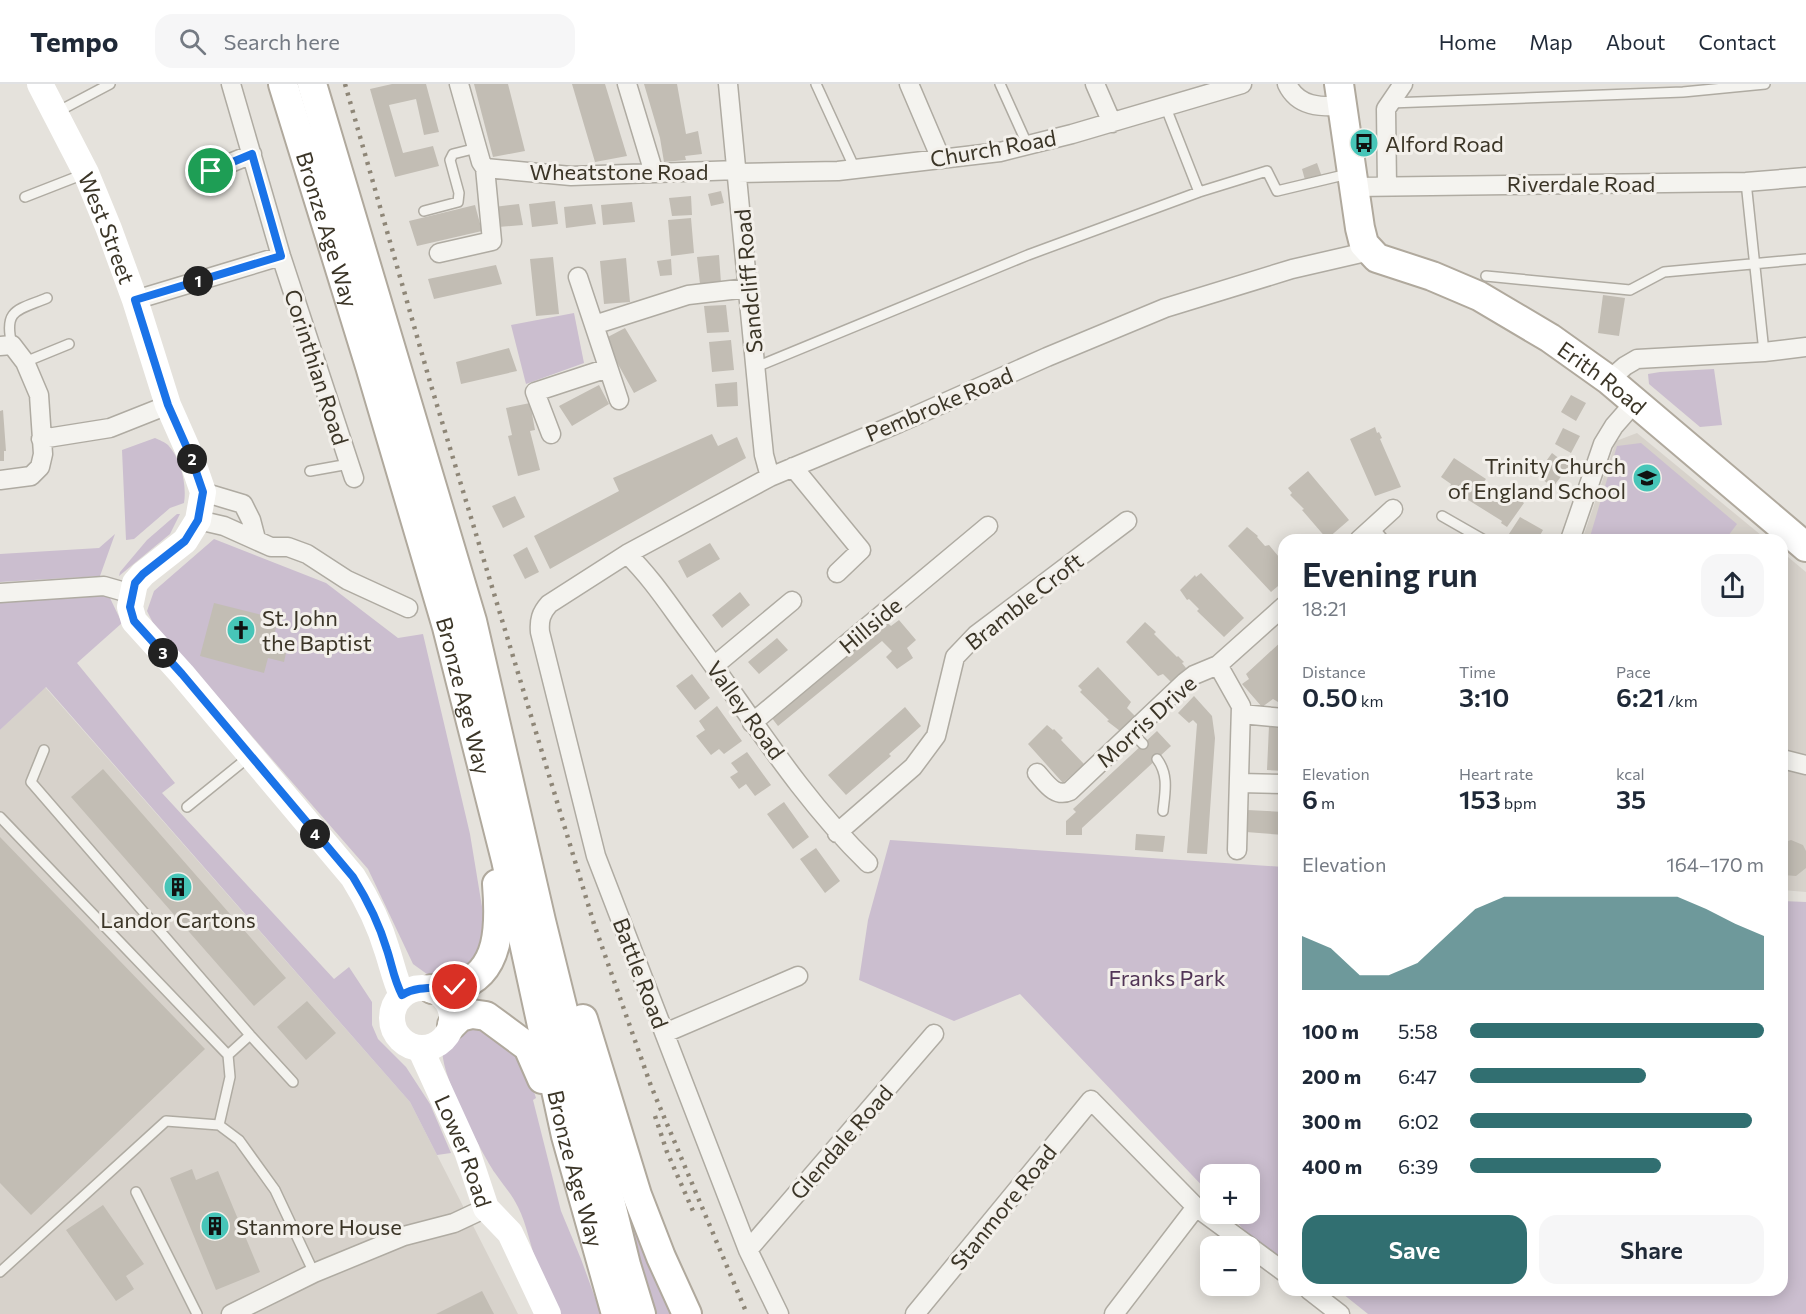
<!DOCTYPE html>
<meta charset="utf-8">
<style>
body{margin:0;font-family:Commissioner,sans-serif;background:#f6f6f7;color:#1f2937;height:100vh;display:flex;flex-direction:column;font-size:22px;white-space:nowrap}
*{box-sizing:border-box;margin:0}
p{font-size:20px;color:#747a83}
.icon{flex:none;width:33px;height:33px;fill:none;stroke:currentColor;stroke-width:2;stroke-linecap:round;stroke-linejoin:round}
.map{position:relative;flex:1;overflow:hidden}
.sheet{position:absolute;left:1278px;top:450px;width:510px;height:762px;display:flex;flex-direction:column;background:#fff;border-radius:18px;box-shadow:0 3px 15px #0003}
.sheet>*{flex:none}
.fabs{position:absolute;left:1200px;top:1080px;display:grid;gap:12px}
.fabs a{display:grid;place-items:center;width:60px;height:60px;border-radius:12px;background:#fff;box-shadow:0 3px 15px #0003;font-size:30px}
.pin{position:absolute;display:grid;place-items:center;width:51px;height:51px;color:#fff;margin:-26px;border:3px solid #fff;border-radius:50%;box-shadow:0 2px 6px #0007}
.km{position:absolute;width:30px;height:30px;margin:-15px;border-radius:50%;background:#222;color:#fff;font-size:16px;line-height:30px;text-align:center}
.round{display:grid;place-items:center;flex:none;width:63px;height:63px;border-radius:18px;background:#f6f6f7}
.summary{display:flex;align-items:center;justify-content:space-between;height:102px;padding:0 24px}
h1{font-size:33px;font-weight:600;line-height:45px}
.metrics{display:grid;grid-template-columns:repeat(3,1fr);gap:9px;height:102px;padding:6px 24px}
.metrics div{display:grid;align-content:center}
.metrics b{font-size:26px;font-weight:600}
.metrics small{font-size:16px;font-weight:400}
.metrics p{font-size:16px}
.chart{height:168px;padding:12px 24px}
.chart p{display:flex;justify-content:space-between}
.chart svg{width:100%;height:108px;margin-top:6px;fill:#316f71;opacity:.7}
.button{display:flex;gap:12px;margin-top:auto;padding:12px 24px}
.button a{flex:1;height:69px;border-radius:18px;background:#316f71;color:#fff;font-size:24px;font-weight:600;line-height:69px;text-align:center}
.button a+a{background:#f6f6f7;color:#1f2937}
ul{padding:0 24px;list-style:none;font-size:20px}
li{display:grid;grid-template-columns:96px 72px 1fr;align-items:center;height:45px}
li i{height:15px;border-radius:8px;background:#316f71}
header{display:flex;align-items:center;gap:36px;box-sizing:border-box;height:84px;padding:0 30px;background:#fff;border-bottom:2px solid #e0e1e3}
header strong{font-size:28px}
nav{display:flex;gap:33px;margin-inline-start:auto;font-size:21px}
.search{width:420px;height:54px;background:#f6f6f7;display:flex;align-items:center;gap:15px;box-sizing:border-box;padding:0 21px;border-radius:18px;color:#747a83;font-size:22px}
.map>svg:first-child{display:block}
</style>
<header>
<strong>Tempo</strong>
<div class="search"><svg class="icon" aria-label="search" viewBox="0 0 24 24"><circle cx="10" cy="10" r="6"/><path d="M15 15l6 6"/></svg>Search here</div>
<nav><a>Home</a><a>Map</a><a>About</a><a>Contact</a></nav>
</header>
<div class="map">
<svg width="1806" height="1230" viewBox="0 0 1806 1230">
<rect width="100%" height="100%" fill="#e5e2dc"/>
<!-- built -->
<path fill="#d7d2cb" d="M1637,349L1767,456H1582L1616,357Z
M1782,468L1806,488V808L1782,806Z
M45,603L410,1018L518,1230H0V646Z"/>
<!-- green -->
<path fill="#cbbecf" d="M574,229L584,279L526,300L511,241Z
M1714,285L1722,341L1700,343L1649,300L1648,290L1660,288Z
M155,354C159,356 165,358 168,361C181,375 187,401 184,419L170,424L134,455L126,456L122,366Z
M1641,359L1737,440L1725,456H1589L1617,362Z
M177,430H180L170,450L119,492L120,488L147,456Z
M115,450L100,492L0,498V470L99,464Z
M214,455L326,499L398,554L423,550L470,750L486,847L469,884L431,893L413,880L368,785L153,539L147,527L154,507Z
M106,510L110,514L122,539L77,579L175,699L162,709L334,895L349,883L372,918V941L378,955L406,983L430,1020L451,1069L437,1071L410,1018L46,603L0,646V515Z
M890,756L1284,783V1176L1262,1165L1229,1130H1250V1090H1210V1110L1020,910L954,937L859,896L868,836Z
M1782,817L1806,818V1230H1368L1338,1206H1782Z
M476,943L505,954L526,983L536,1014L533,1016L561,1127L581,1175L601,1230H560C552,1213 543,1197 537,1180C530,1161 527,1141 518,1123C512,1110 503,1101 495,1089C481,1068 437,985 443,963C447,947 463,945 476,943Z
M588,989L675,1230H650Z"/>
<!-- building -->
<path fill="#c2bdb4" d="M392,0H426L439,48L424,51L416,15L389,21L403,69L433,62L439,82L395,93L370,5Z
M474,0H508L525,67L493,73Z
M572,0H605L627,72L595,78Z
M644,0H677L686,50L698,47L702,70L685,72L686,76L664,78L660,54Z
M1317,79L1322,93L1305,96L1302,85Z
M721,107L724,119L711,122L708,110Z
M691,112L692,131L672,132L669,114Z
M555,117L558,140L532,143L529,120Z
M632,118L635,138L603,141L601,121Z
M519,120L523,141L498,143L494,123Z
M592,120L596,140L566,144L564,123Z
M475,121L482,147L417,162L409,137Z
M691,134L694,169L671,172L668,136Z
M719,171L721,199L700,200L697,173Z
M553,173L559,230L536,232L530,175Z
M626,174L630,218L604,220L600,177Z
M671,175L672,191L660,192L657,177Z
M496,181L502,200L434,215L428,195Z
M1603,211L1625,214L1619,252L1598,249Z
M726,221L729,248L707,249L704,222Z
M625,244L657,297L634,309L604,255Z
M731,256L734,286L712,288L709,258Z
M509,264L517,287L461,300L456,278Z
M737,298L738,322L717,323L715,300Z
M599,301L609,320L572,342L559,322Z
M1571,311L1586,319L1576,337L1561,328Z
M530,319L535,346L530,347L540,386L518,392L508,352L512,351L506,324Z
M3,326L6,367H4V377H0V327Z
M1375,343L1377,349L1379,348L1382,354L1380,355L1401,403L1375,412L1350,355Z
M1563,344L1580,352L1571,369L1555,360Z
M712,350L718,362L737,353L746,374L550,485L534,452L619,407L613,394Z
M1552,369L1569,382L1553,403L1536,391Z
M1454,374L1486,395L1483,399L1509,416L1513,411L1524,419L1507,443L1501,439L1502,437L1449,404L1451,400L1441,393Z
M1308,387L1349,436L1327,455L1302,426L1304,425L1290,411L1292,409L1288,404Z
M515,412L525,433L503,444L492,422Z
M1520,433L1543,446L1539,453L1540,454L1539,456H1511L1507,453Z
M1247,443L1258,452L1257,453L1265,462L1269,461L1284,479V497L1271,508L1228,462Z
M710,459L720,475L687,494L678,477Z
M527,463L539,488L525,495L513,471Z
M1201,489L1244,534L1224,553L1197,527L1199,525L1189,515L1187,516L1180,506L1195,491L1196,493Z
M740,508L750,521L722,544L712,531Z
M214,519L278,535L273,556L288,560L284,578L268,574L264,589L200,572Z
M882,534L891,542L899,536L916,556L907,564L913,574L897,585L886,573L892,567L882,557L778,642L768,629Z
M1145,538L1156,548L1154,550L1177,573L1178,572L1184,578L1182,579L1186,584L1171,598L1163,590L1158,592L1126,558Z
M777,554L788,566L759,590L748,578Z
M1284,555V613L1278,618L1273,615L1262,623L1242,600L1249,595L1246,590Z
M1098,583L1131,618L1127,624L1135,632L1120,647L1107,637L1109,636L1080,608L1082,606L1078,602Z
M692,590L710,614L695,626L676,602Z
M1194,612L1212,632L1215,654L1207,770L1187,769L1197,640L1193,636L1189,639L1178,629Z
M1782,615L1788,616L1783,640H1782Z
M717,622L742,657L724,670L719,665L711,671L696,652L705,646L699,637Z
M905,623L921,642L889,670L891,672L846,711L828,691Z
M1274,636H1284V687L1267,686L1269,642H1274Z
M1047,641L1053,646L1054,645L1063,654L1061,656L1084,680L1063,699L1028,660Z
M1157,647L1171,662L1082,744V751H1066V737L1076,728L1073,725Z
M747,668L771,701L755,712L746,700L739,705L730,693L738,688L731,679Z
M103,685L286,894L254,922L71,713Z
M784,718L809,753L793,765L767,730Z
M1247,726L1284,728V751L1246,748Z
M1136,750L1165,752L1163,768L1135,766Z
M0,753L205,965L31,1131L0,1099Z
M1791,756L1803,761L1806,767V784L1796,792L1783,791L1782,759Z
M816,764L840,797L825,809L800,775Z
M307,917L336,949L306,976L277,943Z
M192,1085L196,1096L218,1087L260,1188L216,1206L170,1094Z
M103,1121L144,1180L126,1192L134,1205L116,1217L66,1146Z
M482,1207L494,1230H436Z"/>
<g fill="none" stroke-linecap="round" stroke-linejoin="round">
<!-- lane casing -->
<g stroke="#afaba2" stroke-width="12">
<path id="lane" d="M816,0L855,85
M1000,0L1028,62
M1390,19L1683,8L1765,0
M1166,24L1199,108L1267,87L1277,107L1348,90
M57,28L110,0
M1746,98L1764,268
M25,113L84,90
M424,127L458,118L459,109L450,76L453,70L477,64
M1486,192L1630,206L1664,188L1806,175
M12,261C3,225 18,226 47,214
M25,278L69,260
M756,283L1028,171L1199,108
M310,387L349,380
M1442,432L1484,456
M1373,443L1384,456
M1131,648L1143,660
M44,666L31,698L250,951L293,998
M1157,675C1169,691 1165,708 1163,727
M187,723L250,672
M0,733L228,971L230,993L219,1041
M228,971L250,951
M136,1108L197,1230
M0,1188L166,1037L219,1041L239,1056L275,1106L314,1189"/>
</g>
<!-- street casing -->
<g stroke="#afaba2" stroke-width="21">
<path id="street" d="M231,0L281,172L354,394
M627,0L654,89
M728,0L761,342L764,371L770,393
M909,0L941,75
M1095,0L1112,39
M1287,0C1298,23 1320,23 1342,22
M485,84L571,92L738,86
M211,87L252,70
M738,89L838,87L1000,68L1072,50L1242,0
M1387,102L1386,25L1403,0
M1355,103L1746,98L1806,93
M439,169L492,157L485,84L481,78L459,0
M578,193L619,316
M135,216L281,172
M594,241L688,211L748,204
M0,262L12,261L25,278L39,311L43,370L40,383L31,392L0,396
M1609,296L1625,282L1637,275L1764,268L1806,263
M551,350L535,308L608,284
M41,355L110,344L168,321
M793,383L861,466L837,489
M203,408L243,420L251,436L256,455
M198,436L224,442L271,463H288L307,470L347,496L408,524
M1359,456L1393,425
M1570,456L1603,360L1614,342L1635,318
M627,470C652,494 671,524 692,552C749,629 799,712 868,779
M0,509L104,502L132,510
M1218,581L1241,622L1237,766
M714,582L792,517
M1241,630L1284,634
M752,639L988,442
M1782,675L1806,681
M1037,689C1046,699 1055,714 1070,707L1185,598L1194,591L1218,581L1284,522
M1240,699L1284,700
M837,749L913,683L936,652L955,573L976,551L1127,437
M665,949L798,892
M748,1166L934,950
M1309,1206L1340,1230
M231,1230L314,1189L404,1152L454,1139L486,1124
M779,1230L748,1166L596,772L540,548C539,536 541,529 549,520L627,470L770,393L899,339L1047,273L1165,224L1292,185L1370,167
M915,1230L1091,1016L1196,1123L1284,1188
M1114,1230L1196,1123"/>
</g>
<!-- primary casing -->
<g stroke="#b0a99d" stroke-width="32">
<g id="primary">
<path id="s3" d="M283,0L370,282L447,543L506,776L566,1052L616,1230"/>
<path d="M312,0L472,537L541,837L626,1181L641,1230"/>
<path id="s4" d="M1339,0L1360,144L1364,160L1377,174L1432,192L1479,212L1550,254L1609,296L1806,463"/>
<path d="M432,905C440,905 448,905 456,903C502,890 500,838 497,800"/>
<path d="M583,935L637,1111L661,1173L687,1230"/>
<path d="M452,941L460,933L472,930L486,932L528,963L542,995"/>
</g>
</g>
<!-- lane -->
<use href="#lane" stroke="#f4f3ef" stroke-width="9"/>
<!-- street -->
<use href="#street" stroke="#f4f3ef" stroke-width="18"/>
<!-- secondary -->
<g stroke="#fff" stroke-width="26">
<path id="s1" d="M40,0L86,89L109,145L135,216L168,321L191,373L203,408L198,436L185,457L143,490L135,499L130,523L134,537L182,590L353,793C368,817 379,839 387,866C392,881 395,896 402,911"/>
<circle cx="422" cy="934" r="30"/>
<path id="s2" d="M420,964L467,1067L486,1124L510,1149L548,1230"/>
</g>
<!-- primary -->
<use href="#primary" stroke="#fff" stroke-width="28"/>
<!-- rail -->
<path stroke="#8e8677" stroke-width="4.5" stroke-dasharray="3 6" stroke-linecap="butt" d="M345,0L430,298L594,840L651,1002L747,1230
M655,1032L667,1068L693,1127"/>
</g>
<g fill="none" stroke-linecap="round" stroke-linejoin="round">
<!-- route casing -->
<g stroke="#fff" stroke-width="12">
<path id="route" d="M211,87L252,70L281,172L135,216L168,321L191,373L203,408L198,436L185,457L143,490L135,499L130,523L134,537L182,590L353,793C368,817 379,839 387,866C392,881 394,896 402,911C418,901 437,905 455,903"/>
</g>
<!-- route -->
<use href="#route" stroke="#1a73e8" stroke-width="8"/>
</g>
<!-- icons -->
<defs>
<g id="bus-disc" transform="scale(1.5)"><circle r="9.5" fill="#47c5b8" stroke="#f3f0eb"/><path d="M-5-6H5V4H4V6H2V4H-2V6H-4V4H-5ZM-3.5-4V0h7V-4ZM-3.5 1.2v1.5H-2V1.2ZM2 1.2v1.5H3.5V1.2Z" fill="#111"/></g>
<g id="school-disc" transform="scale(1.5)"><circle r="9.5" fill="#47c5b8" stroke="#f3f0eb"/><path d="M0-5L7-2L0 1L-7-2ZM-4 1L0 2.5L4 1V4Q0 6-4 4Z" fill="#111"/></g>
<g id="church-disc" transform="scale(1.5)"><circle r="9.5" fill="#47c5b8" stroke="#f3f0eb"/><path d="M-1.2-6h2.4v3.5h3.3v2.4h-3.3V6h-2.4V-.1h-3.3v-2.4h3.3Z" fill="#111"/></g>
<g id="building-disc" transform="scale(1.5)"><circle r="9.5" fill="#47c5b8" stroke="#f3f0eb"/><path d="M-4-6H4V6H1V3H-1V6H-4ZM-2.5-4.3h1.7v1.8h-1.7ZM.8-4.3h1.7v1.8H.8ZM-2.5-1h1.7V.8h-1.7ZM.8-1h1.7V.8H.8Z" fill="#111"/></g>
</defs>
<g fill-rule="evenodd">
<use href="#bus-disc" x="1364" y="59"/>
<use href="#school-disc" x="1647" y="394"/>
<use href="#church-disc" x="241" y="546"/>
<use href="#building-disc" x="178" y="803"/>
<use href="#building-disc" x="215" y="1142"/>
</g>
<g text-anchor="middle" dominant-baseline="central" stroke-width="6" stroke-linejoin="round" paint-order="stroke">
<!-- poi labels -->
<g font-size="22" fill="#3b3527" stroke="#f3f0eb" text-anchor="start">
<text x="1385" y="59">Alford Road</text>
<text x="1626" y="381" text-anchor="end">Trinity Church<tspan x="1626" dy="25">of England School</tspan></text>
<text x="262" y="533">St. John<tspan x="262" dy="25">the Baptist</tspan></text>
<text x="178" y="835" text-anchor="middle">Landor Cartons</text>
<text x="236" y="1142">Stanmore House</text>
</g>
<!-- street labels -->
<g font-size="22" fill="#3b3527" stroke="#f3f0eb">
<text transform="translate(993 64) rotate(-10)">Church Road</text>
<text x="619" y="87">Wheatstone Road</text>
<text x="1581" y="99">Riverdale Road</text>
<text stroke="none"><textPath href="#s1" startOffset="159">West Street</textPath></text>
<text stroke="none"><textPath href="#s3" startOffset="152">Bronze Age Way</textPath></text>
<text transform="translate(748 197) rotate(-95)">Sandcliff Road</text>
<text transform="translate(317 283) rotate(72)">Corinthian Road</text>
<text stroke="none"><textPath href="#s4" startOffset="438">Erith Road</textPath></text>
<text transform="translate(939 320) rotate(-23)">Pembroke Road</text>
<text transform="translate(1024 517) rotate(-38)">Bramble Croft</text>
<text transform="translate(870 541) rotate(-40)">Hillside</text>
<text stroke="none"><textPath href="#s3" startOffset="638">Bronze Age Way</textPath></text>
<text transform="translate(746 626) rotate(54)">Valley Road</text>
<text transform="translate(1146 637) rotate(-42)">Morris Drive</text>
<text transform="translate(641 889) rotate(69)">Battle Road</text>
<text transform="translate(841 1058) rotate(-49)">Glendale Road</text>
<text stroke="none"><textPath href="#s2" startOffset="112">Lower Road</textPath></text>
<text stroke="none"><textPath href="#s3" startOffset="1124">Bronze Age Way</textPath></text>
<text transform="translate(1003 1123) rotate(-51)">Stanmore Road</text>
</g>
<!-- park labels -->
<g font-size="22" fill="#513556" stroke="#f3f0eb">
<text x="1167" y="893">Franks Park</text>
</g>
</g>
</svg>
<div class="fabs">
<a>+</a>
<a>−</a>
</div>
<div class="pin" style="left:211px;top:87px;background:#1e9e55"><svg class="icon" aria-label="arrive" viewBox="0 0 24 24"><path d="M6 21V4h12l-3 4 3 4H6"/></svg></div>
<div class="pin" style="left:455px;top:903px;background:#d93025"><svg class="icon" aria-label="check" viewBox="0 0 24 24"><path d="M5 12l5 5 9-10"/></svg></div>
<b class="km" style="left:198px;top:197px">1</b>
<b class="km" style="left:192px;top:375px">2</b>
<b class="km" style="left:163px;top:569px">3</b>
<b class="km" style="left:315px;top:750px">4</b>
<section class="sheet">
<div class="summary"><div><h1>Evening run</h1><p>18:21</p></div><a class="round"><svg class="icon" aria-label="share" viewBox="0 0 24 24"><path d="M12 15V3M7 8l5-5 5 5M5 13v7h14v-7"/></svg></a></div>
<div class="metrics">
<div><p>Distance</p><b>0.50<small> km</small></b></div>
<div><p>Time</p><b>3:10</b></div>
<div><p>Pace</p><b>6:21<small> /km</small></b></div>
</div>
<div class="metrics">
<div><p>Elevation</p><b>6<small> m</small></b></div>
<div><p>Heart rate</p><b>153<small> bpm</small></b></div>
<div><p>kcal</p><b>35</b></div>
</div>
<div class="chart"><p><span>Elevation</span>164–170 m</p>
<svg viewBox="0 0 160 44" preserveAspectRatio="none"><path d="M0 44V22L10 27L20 38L30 38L40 33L50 22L60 11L70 6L80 6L90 6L100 6L110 6L120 6L130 6L140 11L150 17L160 22V44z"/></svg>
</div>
<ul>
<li><b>100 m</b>5:58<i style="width:100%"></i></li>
<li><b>200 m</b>6:47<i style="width:60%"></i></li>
<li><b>300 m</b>6:02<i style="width:96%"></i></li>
<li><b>400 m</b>6:39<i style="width:65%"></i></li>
</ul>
<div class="button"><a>Save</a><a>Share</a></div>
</section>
</div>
